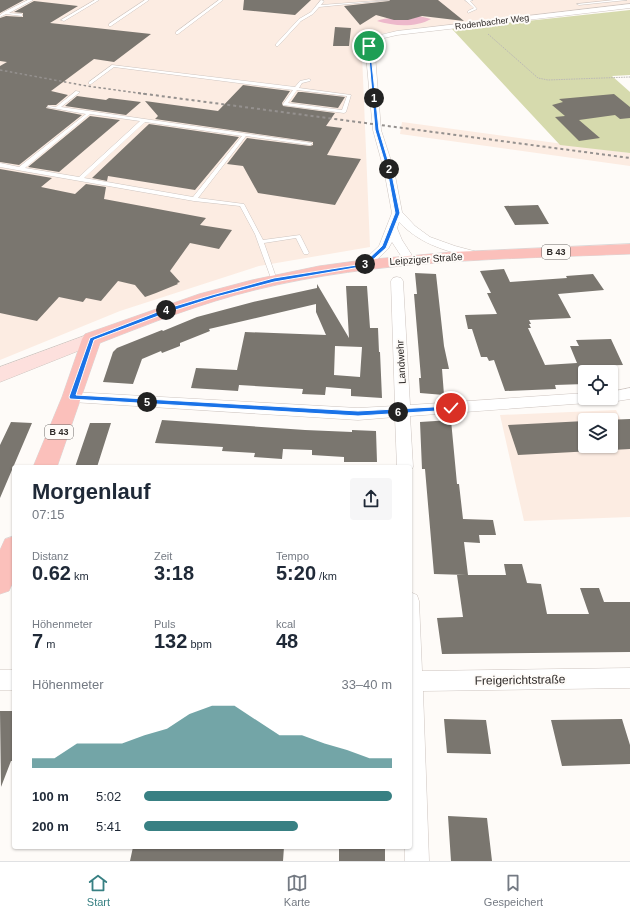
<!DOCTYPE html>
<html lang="de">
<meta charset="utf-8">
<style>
body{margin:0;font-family:Helvetica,sans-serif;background:#f6f6f7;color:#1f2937;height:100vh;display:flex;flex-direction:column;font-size:15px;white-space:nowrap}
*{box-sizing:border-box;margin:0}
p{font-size:13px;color:#747a83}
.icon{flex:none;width:22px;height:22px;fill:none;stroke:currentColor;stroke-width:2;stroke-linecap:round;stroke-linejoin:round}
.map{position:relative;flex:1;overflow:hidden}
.details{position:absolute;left:12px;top:465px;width:400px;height:384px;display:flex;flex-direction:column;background:#fff;border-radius:4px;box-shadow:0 1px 3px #0004}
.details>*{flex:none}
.buttons{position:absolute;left:578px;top:365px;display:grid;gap:8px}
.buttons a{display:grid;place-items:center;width:40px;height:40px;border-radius:4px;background:#fff;box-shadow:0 1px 3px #0004;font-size:20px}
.pin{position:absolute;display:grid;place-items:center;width:34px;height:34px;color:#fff;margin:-17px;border:2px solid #fff;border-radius:50%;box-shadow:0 1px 4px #0007}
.km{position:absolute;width:20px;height:20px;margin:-10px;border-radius:50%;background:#222;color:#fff;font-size:11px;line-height:20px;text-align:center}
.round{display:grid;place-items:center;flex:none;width:42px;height:42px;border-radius:4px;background:#f6f6f7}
.summary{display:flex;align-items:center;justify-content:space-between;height:68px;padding:0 20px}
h1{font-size:22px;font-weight:800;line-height:30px}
.metrics{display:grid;grid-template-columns:repeat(3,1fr);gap:6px;height:68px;padding:4px 20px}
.metrics div{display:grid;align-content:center}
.metrics b{font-size:20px;font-weight:800}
.metrics small{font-size:11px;font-weight:400}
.metrics p{font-size:11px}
.chart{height:112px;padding:8px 20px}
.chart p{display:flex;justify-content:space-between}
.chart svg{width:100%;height:72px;margin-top:4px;fill:#388083;opacity:.7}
ul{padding:0 20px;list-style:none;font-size:13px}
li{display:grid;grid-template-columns:64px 48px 1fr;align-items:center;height:30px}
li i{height:10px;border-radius:5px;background:#388083}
.tabs{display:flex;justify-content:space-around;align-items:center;height:56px;border-top:1px solid #e0e1e3;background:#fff;font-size:11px;color:#747a83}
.tabs a{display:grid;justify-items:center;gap:2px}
.tabs .active{color:#388083}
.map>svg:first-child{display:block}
</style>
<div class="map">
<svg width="630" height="861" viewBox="0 0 630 861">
<rect width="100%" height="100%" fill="#fefbf8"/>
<!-- built -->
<path fill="#fcece2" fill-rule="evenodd" d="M0,0H630V5L385,33L368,37L364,40L362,54L370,247L259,266L120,311L0,360Z
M402,122L630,153V166L400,134Z
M616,410L630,439V517L524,521L500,415ZM585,420H611V446H585Z"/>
<!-- green -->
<path fill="#d6daad" d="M630,10V75L612,76L630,92V153L560,145L452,29Z"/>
<!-- water -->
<path fill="#edb8cb" d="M419,16L431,19C415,28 394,26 377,21C390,15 405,23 419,16Z"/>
<!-- building -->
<path fill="#7a766f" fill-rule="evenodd" d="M0,0H24L0,13Z
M244,0H311L295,15L243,10Z
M390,0H438L464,21L422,16L408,20H394L376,15L360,25L344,6L389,1Z
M34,1L78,6L50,23L151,34L114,62L94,59L51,91L68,95L56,105H48L46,108L82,115L19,165L0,162V66L7,62L0,61V18L6,16L23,17V13L14,12Z
M335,27L351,28L349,46H333Z
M243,85L290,91L282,103L283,106L335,113L326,126L342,128L327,155L361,159L335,205L258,193L243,166L227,164L247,138L310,146L313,145V142L155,119L158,116L145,101L218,111Z
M298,92H302L345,97L338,108L291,102Z
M614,94L630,107V118L620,119L615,115L579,120L600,138L579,141L555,117L565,116L552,105L563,102L559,99Z
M77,96L106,100L109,98L141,102L126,115L65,106Z
M90,116L120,120L59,172L28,167Z
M149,124L239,137L195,190L108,176L107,181L92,178Z
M0,169L52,178L41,187L75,194L86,184L106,187L104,199L206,218L200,225L232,230L219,249L190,243L170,271L180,282L177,283L178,284L156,293L145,297L135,285L118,281L101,301L86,298L83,302L59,297L37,321L0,313Z
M538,205L549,224L515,225L504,206Z
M504,269L510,282L567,278L566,276L593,274L604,290L558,294L571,318L529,320L531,324H529L531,328H528L545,365L577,363L570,346H579L576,340L611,339L623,365L585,366V384L555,385L556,389L505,391L494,360L489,361L487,357H481L472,329H468L465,315L497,314L487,293H491L480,271Z
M415,273L436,274L444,346L449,369H442L444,395L420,393L419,378H421L414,294H417Z
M317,284L349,338L346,286H367L370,328H378L379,352H380L382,398L351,396V389L326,387L325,395L302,394L303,389L239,385L238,391L191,388L196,368L237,370L245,332L326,335L316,312V304L209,329L210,331L180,343V346L162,353L161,351L142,359L133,384L103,382L113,352L117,348L162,330L163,331L197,317L253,302L317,288ZM335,346L362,347L360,377L334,375Z
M630,419V449L518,455L508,425L585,421V446H611V420H606Z
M162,420L305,430L352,432V430L376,431L377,462H344V457L312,455V450L283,449L282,459L254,457L255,453L222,451L223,447L155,443Z
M451,420L457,484H459L463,519L493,520L496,535H479L480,543L464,542L468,575H506L504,564H522L527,583L541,584L547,614H589L580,588H599L604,602H630V652L442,654L437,618L463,617L457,575H466L434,574L425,469H422L420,422Z
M11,422L32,423L0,498V445Z
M90,423H111L97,467H75Z
M0,711H14V761H11L1,787Z
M444,719L486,720L491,754L447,753Z
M622,719L630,745V764L562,766L551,720Z
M448,816L487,818L492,861H451Z
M133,847H284L283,861H130Z
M339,847H385V861H339Z"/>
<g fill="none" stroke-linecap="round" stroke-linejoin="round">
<!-- lane casing -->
<g stroke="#cec5c0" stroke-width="1">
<path id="lane" d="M28,0H33L9,13L22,14V16L6,14L0,17V15L4,12Z
M95,0H99L64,21L61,20Z
M145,0H149L111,26H109V24Z
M219,0H223L178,34H176V32Z
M321,0L324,1L321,5L389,0L319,7L313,14L301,21L278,46H276V44L299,19L311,12Z
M465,0H473L470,1L477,9L468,13V11L474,8Z
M614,0H627L579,5L577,4Z
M112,65L295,87L300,81L309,79L311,80L310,81L302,83L299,88L351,95L346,112L344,113L283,105V104L293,90L114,67L91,84H89V82ZM297,90L347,96L342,110L288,103Z
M76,91L80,92L61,107L312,143V144L310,145L246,136L198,198L244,204L263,240L300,235L309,253L308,254H304L296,238L264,243L277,280L274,282L272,281L255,234L240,206L194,201L0,167V163L19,167L86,114L47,107L49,106L56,107ZM90,114L140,121L79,177L25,168ZM145,122L242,136L193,197L84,178Z"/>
</g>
<!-- street casing -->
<g stroke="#cec5c0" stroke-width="1">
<path id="street" d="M630,4V8L397,35L380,39L374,42L381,130L394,170L402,212L415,226L430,237L455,246L485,254L487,256L485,258L481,259C449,252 422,246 399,222L397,228L402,240L415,260L413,262H405L392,242L388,249L369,267H361L359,265L361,263L379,246L392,213L384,170L373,130L366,55L368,40L376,36L397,31Z
M397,277L401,278L403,281L410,405L585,393V398H603L601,402L410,416L413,467L410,472V467H397L395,417L358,420L72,402L67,401L65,397L67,393L72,392L358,408L395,406L391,281L393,278Z
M630,388V399L611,402L606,401L604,398H611V392Z
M410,592L417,595L419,601L422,671L630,668V688L423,691L429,861H405V847H410Z
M0,670H14V690H0Z"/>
</g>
<!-- secondary casing -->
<g stroke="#cec5c0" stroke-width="1">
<path id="secondary" d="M92,333L98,335L101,339L98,343L0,382V367Z"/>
</g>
<!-- primary casing -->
<g stroke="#d9d8d8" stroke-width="1">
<path id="primary" d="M630,244V254C504,259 377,260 255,290C202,303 151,323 100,343L57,467H33L62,397L82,339L85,334L199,294L252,280L319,266L363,260L452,252Z
M14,536V580L9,591L0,594V550L5,539Z"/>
</g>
<!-- path -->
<path stroke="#bbb8b5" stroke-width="1" stroke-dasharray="1.5 1" stroke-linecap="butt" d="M488,34L538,78L548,80L630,77"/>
<!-- lane -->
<use href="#lane" fill="#fff" fill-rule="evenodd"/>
<!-- street -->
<use href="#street" fill="#fff" fill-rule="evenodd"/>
<!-- secondary -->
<use href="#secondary" fill="#fde0dd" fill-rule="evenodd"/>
<!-- primary -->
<use href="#primary" fill="#fbc0bb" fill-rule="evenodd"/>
<!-- rail-far1 -->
<path stroke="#95918f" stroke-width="1.5" stroke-dasharray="2.5 2.5" stroke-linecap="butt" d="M0,70L87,86L145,94"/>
<!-- rail -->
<path stroke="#95918f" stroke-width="2" stroke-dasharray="3 3" stroke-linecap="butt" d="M138,93L630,158"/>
</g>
<!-- route -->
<path fill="#1a73e8" stroke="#fff" d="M370,45L379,130L391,170L400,213L386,248L366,266L274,282L216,297L169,312L94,340L76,395L358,411L451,406L454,408L453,410L358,416L70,399L69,397L90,338L165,309L212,295L274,278L363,264L382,246L395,213L387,170L375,130L368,46Z"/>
<g text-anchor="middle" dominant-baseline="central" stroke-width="4" stroke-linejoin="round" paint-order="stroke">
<!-- far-street labels -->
<g font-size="9" fill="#2d2927" stroke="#fefbf8">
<text transform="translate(492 22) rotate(-7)">Rodenbacher Weg</text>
</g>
<!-- shield labels -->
<g fill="#fefbf8" stroke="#6c6866" stroke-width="1">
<rect x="542" y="245" width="28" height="14" rx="3"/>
<rect x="45" y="425" width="28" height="14" rx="3"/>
</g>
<g font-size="9" font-weight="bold" fill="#2d2927">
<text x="556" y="252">B 43</text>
<text x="59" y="432">B 43</text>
</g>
<!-- street labels -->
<g font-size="10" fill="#2d2927" stroke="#fefbf8">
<text transform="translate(426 259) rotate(-4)">Leipziger Straße</text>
<text transform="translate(401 362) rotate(-93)">Landwehr</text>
</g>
<!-- near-street labels -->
<g font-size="12" fill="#2d2927" stroke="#fefbf8">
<text transform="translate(520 680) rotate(-1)">Freigerichtstraße</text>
</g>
</g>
</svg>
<div class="buttons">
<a><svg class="icon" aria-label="locate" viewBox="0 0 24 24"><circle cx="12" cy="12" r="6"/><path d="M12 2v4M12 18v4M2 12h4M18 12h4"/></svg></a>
<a><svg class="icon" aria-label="layers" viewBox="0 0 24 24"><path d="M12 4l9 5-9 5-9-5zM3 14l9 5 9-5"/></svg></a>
</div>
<div class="pin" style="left:369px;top:46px;background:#1e9e55"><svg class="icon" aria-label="arrive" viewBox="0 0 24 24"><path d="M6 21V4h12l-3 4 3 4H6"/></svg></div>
<div class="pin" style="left:451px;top:408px;background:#d93025"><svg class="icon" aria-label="check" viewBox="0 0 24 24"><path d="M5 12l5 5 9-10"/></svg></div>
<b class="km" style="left:374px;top:98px">1</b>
<b class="km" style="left:389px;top:169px">2</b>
<b class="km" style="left:365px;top:264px">3</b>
<b class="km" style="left:166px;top:310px">4</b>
<b class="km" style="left:147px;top:402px">5</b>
<b class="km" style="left:398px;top:412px">6</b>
<section class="details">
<div class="summary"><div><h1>Morgenlauf</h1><p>07:15</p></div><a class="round"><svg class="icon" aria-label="share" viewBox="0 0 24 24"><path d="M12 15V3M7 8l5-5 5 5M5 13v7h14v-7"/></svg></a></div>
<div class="metrics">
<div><p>Distanz</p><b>0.62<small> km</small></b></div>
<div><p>Zeit</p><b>3:18</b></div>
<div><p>Tempo</p><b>5:20<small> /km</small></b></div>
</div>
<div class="metrics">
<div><p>Höhenmeter</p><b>7<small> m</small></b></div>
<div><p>Puls</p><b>132<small> bpm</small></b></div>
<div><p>kcal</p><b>48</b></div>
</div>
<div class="chart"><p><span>Höhenmeter</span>33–40 m</p>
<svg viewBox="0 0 160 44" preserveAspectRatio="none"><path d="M0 44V38L10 38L20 29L30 29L40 29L50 24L60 20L70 11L80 6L90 6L100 15L110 24L120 24L130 29L140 33L150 38L160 38V44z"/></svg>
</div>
<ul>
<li><b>100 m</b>5:02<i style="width:100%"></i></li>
<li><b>200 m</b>5:41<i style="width:62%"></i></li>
</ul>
</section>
</div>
<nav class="tabs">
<a class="active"><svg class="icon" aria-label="home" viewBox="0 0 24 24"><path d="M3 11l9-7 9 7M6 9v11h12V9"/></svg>Start</a>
<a><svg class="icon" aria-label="map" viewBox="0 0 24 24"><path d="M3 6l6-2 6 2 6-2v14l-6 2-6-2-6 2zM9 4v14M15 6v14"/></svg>Karte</a>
<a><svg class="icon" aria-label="saved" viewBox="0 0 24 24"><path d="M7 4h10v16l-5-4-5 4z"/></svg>Gespeichert</a>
</nav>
